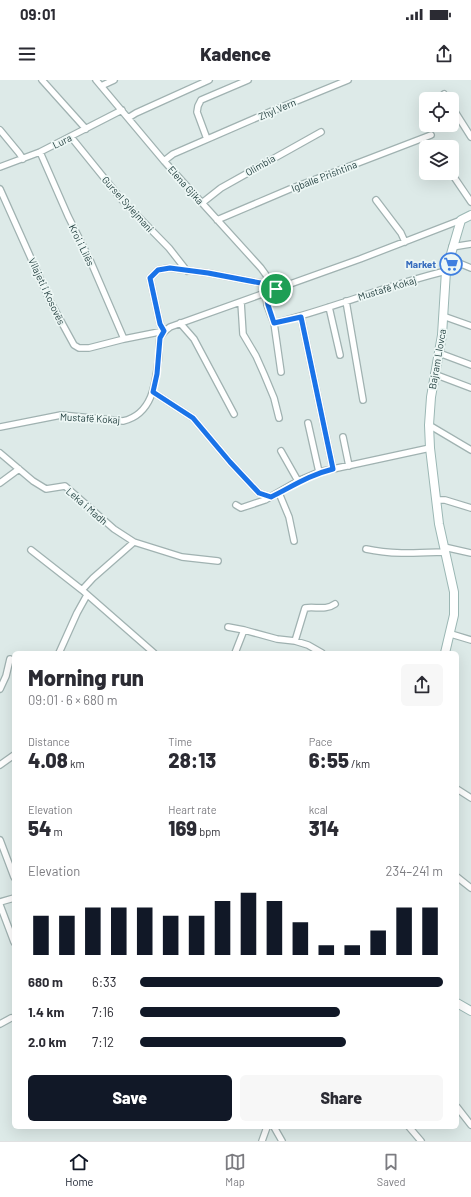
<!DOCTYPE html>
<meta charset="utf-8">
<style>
body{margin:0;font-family:Barlow,sans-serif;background:#f7f7f7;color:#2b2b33;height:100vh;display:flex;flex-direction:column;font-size:15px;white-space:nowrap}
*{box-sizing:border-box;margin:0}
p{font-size:13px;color:#7c7c81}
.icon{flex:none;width:22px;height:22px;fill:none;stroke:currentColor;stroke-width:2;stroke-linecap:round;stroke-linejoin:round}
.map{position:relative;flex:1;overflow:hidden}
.sheet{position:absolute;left:12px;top:571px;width:447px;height:478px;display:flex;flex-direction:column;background:#fff;border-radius:6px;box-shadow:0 4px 16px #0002}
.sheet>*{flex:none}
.fabs{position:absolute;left:419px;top:12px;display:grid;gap:8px}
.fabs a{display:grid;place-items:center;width:40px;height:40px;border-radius:6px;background:#fff;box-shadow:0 4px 16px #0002;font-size:20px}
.pin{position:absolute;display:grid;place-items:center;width:34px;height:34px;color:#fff;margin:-17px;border:2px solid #fff;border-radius:50%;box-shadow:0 1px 4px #0007}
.round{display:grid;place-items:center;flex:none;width:42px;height:42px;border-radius:6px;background:#f7f7f7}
.head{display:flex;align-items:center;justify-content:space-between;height:68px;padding:0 16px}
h1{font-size:22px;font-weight:800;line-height:30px}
.stats{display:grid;grid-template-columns:repeat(3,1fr);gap:6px;height:68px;padding:4px 16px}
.stats div{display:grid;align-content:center}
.stats b{font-size:20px;font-weight:800}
.stats small{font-size:11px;font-weight:400}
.stats p{font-size:11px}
.chart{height:112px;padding:8px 16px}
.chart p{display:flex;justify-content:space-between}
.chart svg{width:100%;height:72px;margin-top:4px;stroke:#111827;stroke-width:6}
.primary-button{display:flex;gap:8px;margin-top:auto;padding:8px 16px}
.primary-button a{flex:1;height:46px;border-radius:6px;background:#111827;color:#fff;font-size:16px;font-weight:800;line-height:46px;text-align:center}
.primary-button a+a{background:#f7f7f7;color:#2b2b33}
ul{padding:0 16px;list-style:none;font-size:13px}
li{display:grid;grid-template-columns:64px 48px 1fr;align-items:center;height:30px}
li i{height:10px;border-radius:5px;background:#111827}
.status{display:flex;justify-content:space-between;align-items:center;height:28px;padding:0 20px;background:#fff;direction:ltr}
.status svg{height:11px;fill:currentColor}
header{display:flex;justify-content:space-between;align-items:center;height:52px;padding:0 16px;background:#fff;font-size:18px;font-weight:800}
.tab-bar{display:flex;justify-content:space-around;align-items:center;height:56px;border-top:1px solid #e1e1e2;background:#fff;font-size:11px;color:#7c7c81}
.tab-bar a{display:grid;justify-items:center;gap:2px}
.tab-bar .selected{color:#111827}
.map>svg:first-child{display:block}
</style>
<div class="status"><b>09:01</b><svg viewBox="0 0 49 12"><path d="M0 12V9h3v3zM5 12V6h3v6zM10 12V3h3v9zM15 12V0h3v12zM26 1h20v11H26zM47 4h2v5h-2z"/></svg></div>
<header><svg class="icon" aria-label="menu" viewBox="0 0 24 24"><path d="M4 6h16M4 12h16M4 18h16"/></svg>Kadence<svg class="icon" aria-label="share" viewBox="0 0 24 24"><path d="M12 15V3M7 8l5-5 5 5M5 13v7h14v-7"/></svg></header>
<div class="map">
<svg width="471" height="1061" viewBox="0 0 471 1061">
<rect width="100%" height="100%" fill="#ddeae8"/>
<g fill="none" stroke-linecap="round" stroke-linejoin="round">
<!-- street casing -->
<g stroke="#a0b2b1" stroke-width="8">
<path id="street" d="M42,0L86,49
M96,0L164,81L261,188L276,209
M101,6L114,0
M444,14L447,19
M452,27L471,57
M128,38L136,33L209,0
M0,50L19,73L23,79
M71,57L122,120L169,168L187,191
M207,59L197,32L198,26L201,20L248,0
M40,72L68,136L90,180L124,259
M164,81L173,74L272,31L348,0
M0,87L40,72L122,30
M452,94L471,122
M0,109L51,223L74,265L79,268H89L124,259L164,251L160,244L150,198L158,190L169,188L208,193L266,204L276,209
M376,120L401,153L405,162
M202,123L221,108L321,52
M217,140L290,109L431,55
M452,167L471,164
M449,179L471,188
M266,213L267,225L274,243L281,292
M346,221L363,320
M241,222L243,254L256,276L264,294L274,318L279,338
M329,227L340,275
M443,236L471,246
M301,237L333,389
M180,243L194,259L234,334
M274,243C332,229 387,205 446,191
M439,273L471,285
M434,294L471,308
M153,312L193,338L230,382L259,413L271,417
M308,343L319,392
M429,345L471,370
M0,347L61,335L123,341C154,334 156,300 159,274C159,269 159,263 160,258C162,253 166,250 170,247L360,179L461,140
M343,357L349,386
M281,371L298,401
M0,373L33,401L46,409L65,406L114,449L134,462
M0,403L19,389
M279,413L289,437L294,461
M437,420H445L471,428
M236,425L241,428L265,420L298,401L319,392L430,368
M444,467L471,473
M366,469C393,475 419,473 445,472
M31,470L82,510
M228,547L244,550
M451,554L471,560
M295,561L305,528C315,526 325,531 335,524
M59,573L77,533L87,515
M154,573L82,510L93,498L134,462L182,477L218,481
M235,573L244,550L277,559L295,561L308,565L322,573
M0,609L6,596L10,579
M0,685L14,675
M457,709L471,718
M0,760L14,797
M457,797L471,808
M0,822L14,818
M0,825L14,862
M0,944L11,938
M457,1027L471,1045
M274,1047L282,1061
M409,1047L421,1061
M262,1061L267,1047"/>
</g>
<!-- secondary casing -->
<g stroke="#9bb7b4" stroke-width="10">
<path id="secondary" d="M445,573L454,535V512L439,444L430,368L429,345L431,317L442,255L446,191L461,140L471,135
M457,923L471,931"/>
</g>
<!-- street -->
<use href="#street" stroke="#fff" stroke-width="5.5"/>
<!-- secondary -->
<use href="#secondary" stroke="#fff" stroke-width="8"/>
</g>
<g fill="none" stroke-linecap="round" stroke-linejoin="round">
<!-- route casing -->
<g stroke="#fff" stroke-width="8">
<path id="route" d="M170,188L208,193L266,204L276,209L266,213L268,225L274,243L301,237L333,389C309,395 293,406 271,417L259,413L230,382L193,338L153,312L157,294L160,258L164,251L160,244L150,198L158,190Z"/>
</g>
<!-- route -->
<use href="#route" stroke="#1a73e8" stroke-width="5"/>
</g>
<!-- icons -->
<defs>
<g id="supermarket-ring" transform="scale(1.15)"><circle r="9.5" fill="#edf7f5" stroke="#3f7fe0" stroke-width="1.5"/><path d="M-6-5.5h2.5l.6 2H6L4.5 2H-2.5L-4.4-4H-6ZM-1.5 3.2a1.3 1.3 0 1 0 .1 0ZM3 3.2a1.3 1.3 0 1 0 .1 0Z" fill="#3f7fe0"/></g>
</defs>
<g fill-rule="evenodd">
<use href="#supermarket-ring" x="451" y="184"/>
</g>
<g text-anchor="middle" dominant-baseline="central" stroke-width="3.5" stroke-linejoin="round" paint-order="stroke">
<!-- street labels -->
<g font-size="10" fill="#1e3b3b" stroke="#edf7f5">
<text transform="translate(277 29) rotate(-23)">Zhyl Vern</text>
<text transform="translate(62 61) rotate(-26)">Lura</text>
<text transform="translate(260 85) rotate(-30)">Olimbia</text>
<text transform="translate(324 96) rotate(-21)">Igballe Prishtina</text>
<text transform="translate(186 105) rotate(48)">Elena Gjika</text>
<text transform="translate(128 124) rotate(48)">Gursel Sylejmani</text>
<text transform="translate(82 165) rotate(64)">Kroi i Lilës</text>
<text transform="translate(387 208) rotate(-17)">Mustafë Kokaj</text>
<text transform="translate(47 211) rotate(65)">Vilajeti i Kosovës</text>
<text transform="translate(437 279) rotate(-80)">Bajram Llovca</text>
<text transform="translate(90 338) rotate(3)">Mustafë Kokaj</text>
<text transform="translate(87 426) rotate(41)">Leka i Madh</text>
</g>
<!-- shop labels -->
<g font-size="10" font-weight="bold" fill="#366cbe" stroke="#edf7f5" text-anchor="end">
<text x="436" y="184">Market</text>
</g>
</g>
</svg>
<div class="fabs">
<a><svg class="icon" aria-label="locate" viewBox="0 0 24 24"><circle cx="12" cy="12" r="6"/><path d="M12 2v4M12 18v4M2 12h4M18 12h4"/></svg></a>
<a><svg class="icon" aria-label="layers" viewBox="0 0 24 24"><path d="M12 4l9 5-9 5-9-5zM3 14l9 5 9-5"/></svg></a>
</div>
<div class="pin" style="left:276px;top:209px;background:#1e9e55"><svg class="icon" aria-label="arrive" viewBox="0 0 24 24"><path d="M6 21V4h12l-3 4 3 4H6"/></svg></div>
<section class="sheet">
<div class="head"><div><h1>Morning run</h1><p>09:01 · 6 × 680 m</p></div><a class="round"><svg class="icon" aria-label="share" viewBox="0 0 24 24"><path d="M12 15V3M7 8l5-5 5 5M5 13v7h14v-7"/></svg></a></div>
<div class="stats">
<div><p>Distance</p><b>4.08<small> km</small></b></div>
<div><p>Time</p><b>28:13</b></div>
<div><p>Pace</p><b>6:55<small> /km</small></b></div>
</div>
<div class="stats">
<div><p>Elevation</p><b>54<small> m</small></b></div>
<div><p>Heart rate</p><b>169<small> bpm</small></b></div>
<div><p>kcal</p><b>314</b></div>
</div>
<div class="chart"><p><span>Elevation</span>234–241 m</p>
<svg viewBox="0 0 160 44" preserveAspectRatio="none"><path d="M5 44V20M15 44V20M25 44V15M35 44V15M45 44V15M55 44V20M65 44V20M75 44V11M85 44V6M95 44V11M105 44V24M115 44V38M125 44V38M135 44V29M145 44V15M155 44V15"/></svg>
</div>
<ul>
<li><b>680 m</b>6:33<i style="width:100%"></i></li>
<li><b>1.4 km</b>7:16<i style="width:66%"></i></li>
<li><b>2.0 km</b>7:12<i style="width:68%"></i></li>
</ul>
<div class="primary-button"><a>Save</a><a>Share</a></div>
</section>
</div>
<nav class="tab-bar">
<a class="selected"><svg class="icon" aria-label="home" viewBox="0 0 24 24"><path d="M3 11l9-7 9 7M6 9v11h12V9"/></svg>Home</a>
<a><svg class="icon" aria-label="map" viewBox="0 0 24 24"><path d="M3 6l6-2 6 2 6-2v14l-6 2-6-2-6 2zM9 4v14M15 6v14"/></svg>Map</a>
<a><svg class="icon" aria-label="saved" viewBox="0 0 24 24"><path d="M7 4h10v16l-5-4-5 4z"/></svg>Saved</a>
</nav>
